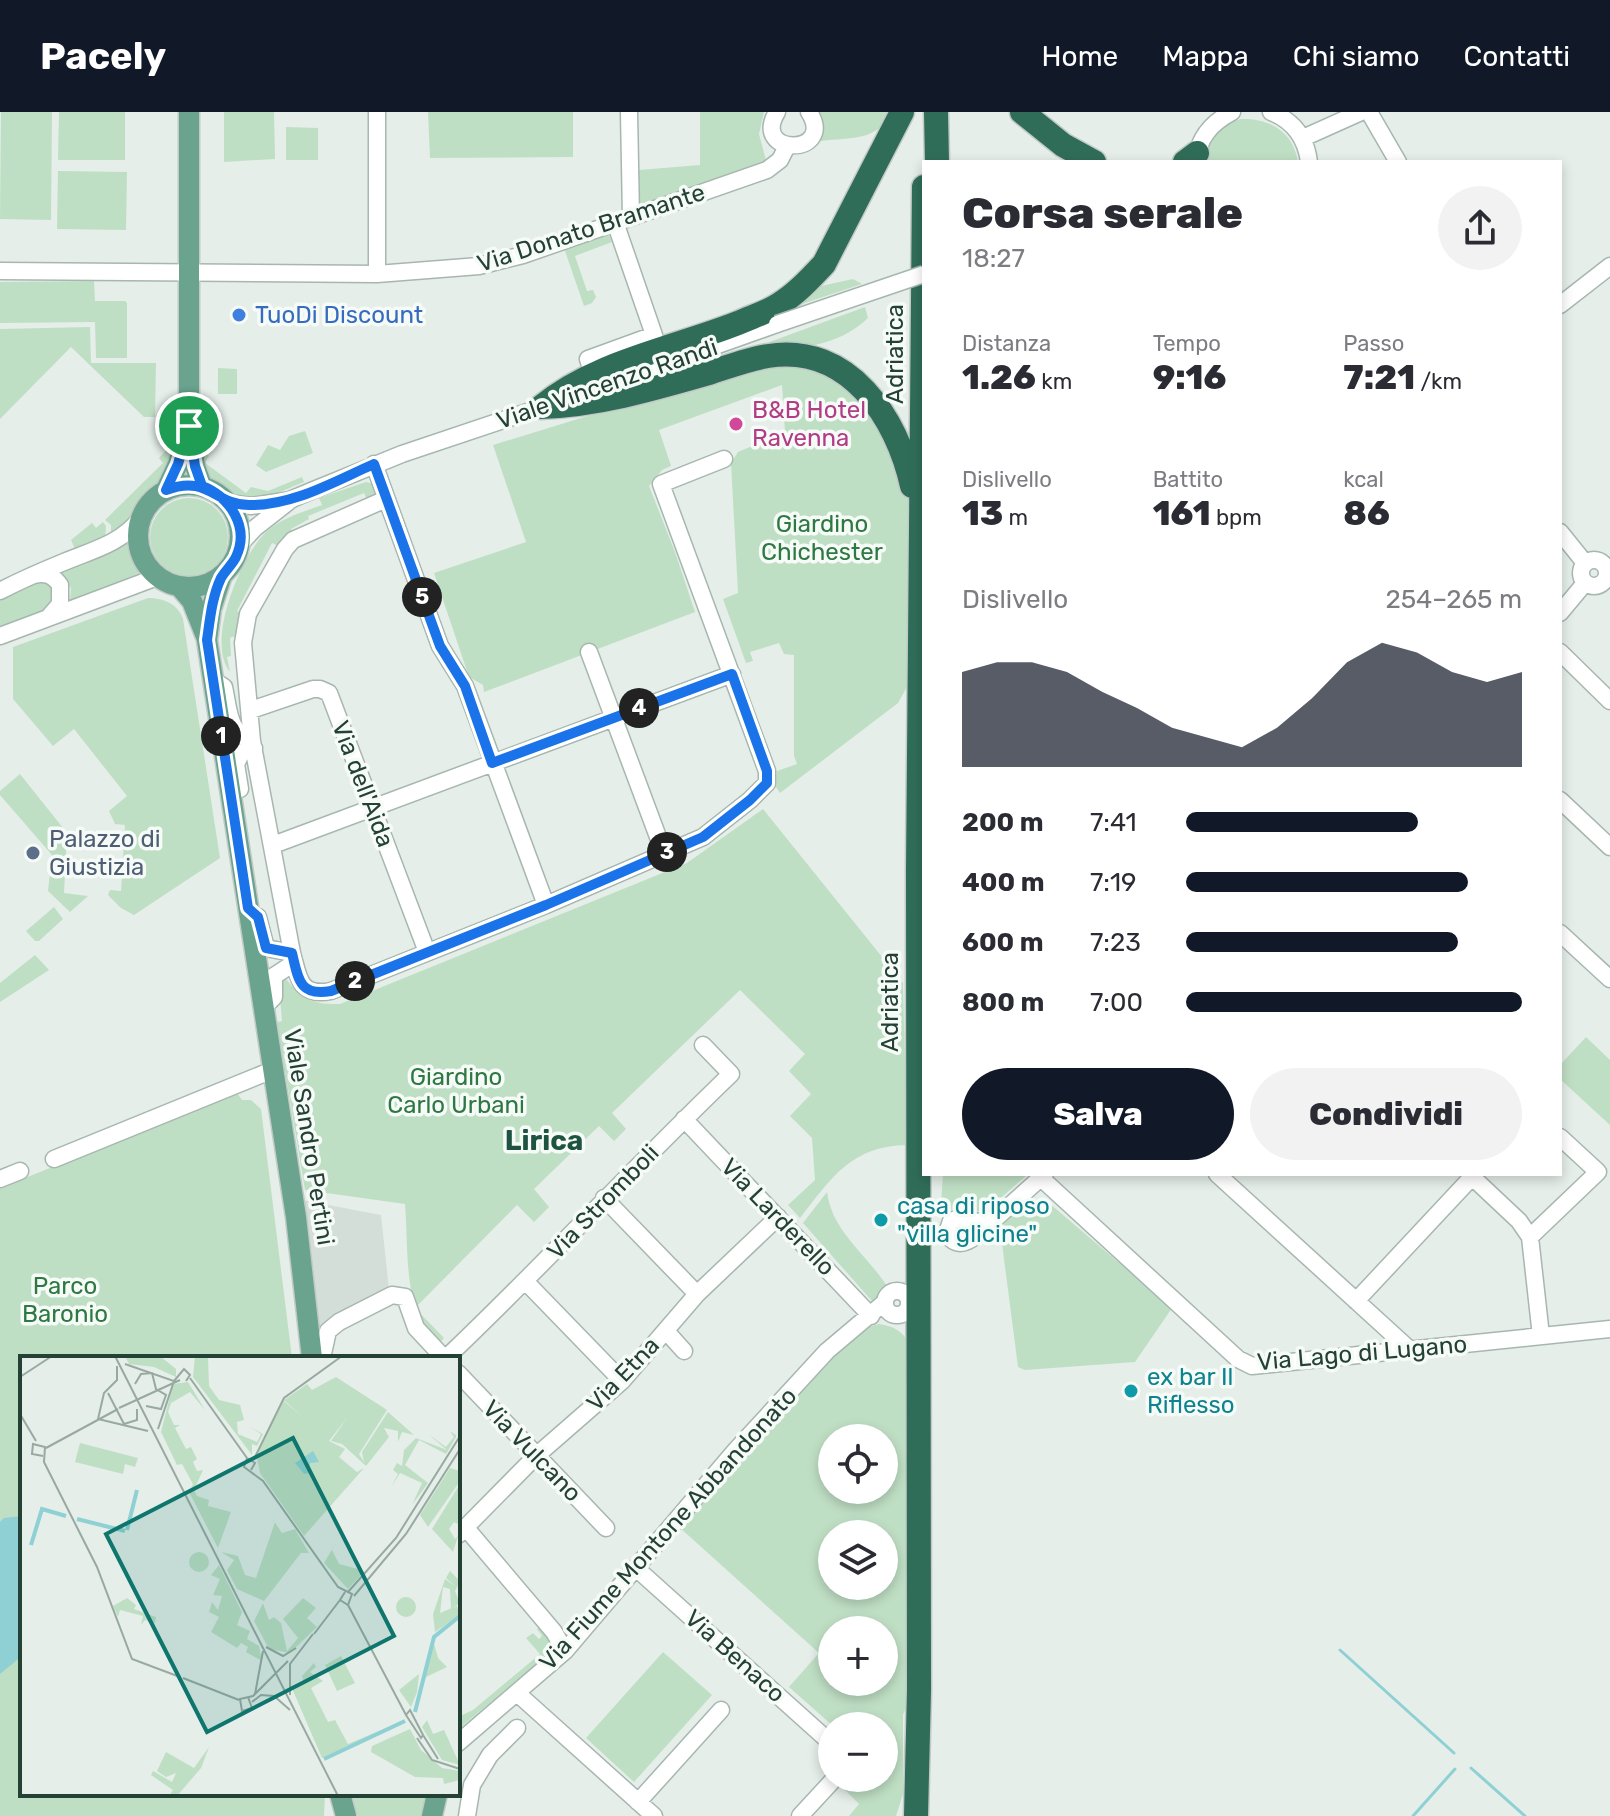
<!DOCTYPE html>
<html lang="it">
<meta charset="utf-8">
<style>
body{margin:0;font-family:Rubik,sans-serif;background:#f2f2f3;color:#2b2b33;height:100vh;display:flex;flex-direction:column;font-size:30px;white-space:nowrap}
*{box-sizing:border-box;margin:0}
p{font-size:26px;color:#7c7c81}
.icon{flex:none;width:44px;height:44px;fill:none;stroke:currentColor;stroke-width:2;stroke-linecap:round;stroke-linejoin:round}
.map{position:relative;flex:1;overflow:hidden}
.drawer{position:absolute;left:922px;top:48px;width:640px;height:1016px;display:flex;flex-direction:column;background:#fff;border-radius:0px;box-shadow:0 4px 12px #0003}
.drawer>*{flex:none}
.tools{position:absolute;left:818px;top:1312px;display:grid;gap:16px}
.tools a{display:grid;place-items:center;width:80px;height:80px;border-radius:50%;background:#fff;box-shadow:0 4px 12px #0003;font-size:40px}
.pin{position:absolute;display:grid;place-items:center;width:68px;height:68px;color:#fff;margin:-34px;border:4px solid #fff;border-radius:50%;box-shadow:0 2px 8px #0007}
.km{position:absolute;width:40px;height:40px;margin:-20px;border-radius:50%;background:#222;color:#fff;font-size:22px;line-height:40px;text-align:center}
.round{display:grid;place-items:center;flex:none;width:84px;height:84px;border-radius:42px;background:#f2f2f3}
.head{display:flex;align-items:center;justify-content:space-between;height:136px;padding:0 40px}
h1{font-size:44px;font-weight:800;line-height:60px}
.metrics{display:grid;grid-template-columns:repeat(3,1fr);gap:12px;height:136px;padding:8px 40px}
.metrics div{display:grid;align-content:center}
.metrics b{font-size:34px;font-weight:800}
.metrics small{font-size:22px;font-weight:400}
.metrics p{font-size:22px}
.chart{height:224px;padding:16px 40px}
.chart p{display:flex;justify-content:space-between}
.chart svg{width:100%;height:144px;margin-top:8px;fill:#111827;opacity:.7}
.cta{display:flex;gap:16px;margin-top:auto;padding:16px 40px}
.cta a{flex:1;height:92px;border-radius:48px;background:#111827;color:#fff;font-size:32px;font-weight:800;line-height:92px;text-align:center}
.cta a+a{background:#f2f2f3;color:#2b2b33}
ul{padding:0 40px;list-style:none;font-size:26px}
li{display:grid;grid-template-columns:128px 96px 1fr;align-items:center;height:60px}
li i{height:20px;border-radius:10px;background:#111827}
header{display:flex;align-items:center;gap:48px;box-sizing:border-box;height:112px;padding:0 40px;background:#111827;color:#fff}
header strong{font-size:38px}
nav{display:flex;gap:44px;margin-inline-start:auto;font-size:28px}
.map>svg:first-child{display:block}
</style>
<header>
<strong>Pacely</strong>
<nav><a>Home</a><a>Mappa</a><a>Chi siamo</a><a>Contatti</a></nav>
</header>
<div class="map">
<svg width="1610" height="1704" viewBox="0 0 1610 1704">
<rect width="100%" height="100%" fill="#e5eee9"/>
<!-- built -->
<path fill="#d3ded8" d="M302,1088L381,1103L389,1178L317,1215Z"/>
<!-- green -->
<path fill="#bfdfc4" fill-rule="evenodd" d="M1,0H52L51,108L0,107Z
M59,0H125V48H58Z
M224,0H274L275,47L224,50Z
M428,0H573V45L430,46Z
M700,0H764L759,22L767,52L636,99L639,58L700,53Z
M815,0H890C878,30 851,25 821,29L820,7Z
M1240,7C1269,6 1293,19 1298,50H1202C1207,27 1218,16 1240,7Z
M286,15L318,16V48H286Z
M58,59L127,60L126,118L57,117Z
M608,120L612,130L575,144L587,179L593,178L596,185L592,191L584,194L564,136Z
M853,167L862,172L790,196L821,174Z
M94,169L95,189H125L127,191V246H96L95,210L0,211V170Z
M865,195L868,206C832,240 791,235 745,239Z
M90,215L91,251H156L155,305H144L71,235L0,307V217Z
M769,248L834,262L883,309L910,386L908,573L898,591L780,681L776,675L777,659L797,652L794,644V543L784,542L779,531L750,540L753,549L746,551L723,487L738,481L731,351L738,340L785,320L782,273L659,318L671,354L662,358L649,374L675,440L695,500L484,580L483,573L469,565L434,461L526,430L493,333Z
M218,256L237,257V282H218Z
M197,317H201L202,337L209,344L205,351L246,381L251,375L268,379L302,365L304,370C260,388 250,397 207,369Z
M305,319L313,341L266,360L256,353L268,333L280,338L289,324Z
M177,326L160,374L147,384L131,412L111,427V413L105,408L163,351L159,346Z
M366,370L373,372L376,384L368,390L364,381L308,404L309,407L291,417L293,421L281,435L272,431L237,499L242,502L235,524L230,526L231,544L227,545L230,560C205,530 241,444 266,420C281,406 303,400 322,393L319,386Z
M150 425a39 39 0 1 1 78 0a39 39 0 1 1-78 0Z
M103,410L106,414L105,427L75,437L71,428L92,411L96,416Z
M132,424L136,445L145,459L70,490L71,476L57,459Z
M45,467L54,476L55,489L45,500L0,514V485Z
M148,486C164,486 178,492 183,507L220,746L134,803L121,796L108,783L110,778L121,779L125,713L115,712L109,699L127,684L74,617L53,634L13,587V535Z
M20,662L67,721L64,781L88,784L70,800L48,779L52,743L0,683V679Z
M763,697L903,871L907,1033C852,1034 832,1065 800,1106L788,1093L815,1068L812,1026L790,1004L811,982L789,959L805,942L740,878L612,1001L626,1017L614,1029L599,1014L534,1077L549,1095L534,1110L517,1093L415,1196L444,1226L437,1233C402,1197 409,1139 405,1092L305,1078L277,910L282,909L279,872L286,867C302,887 314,893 340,892L687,751Z
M54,795L63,807L39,829H35L26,819Z
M35,843L49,858L0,890V871Z
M1586,925L1610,948V1013L1560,967V953Z
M237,981L242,988H251L261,997L292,1246H22V1682H325L324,1704H0V1076Z
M943,1062H1028L985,1100L945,1097L941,1093Z
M827,1080C832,1120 868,1143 888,1176L872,1189L803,1111Z
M1025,1090L1049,1091L1172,1196L1135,1250L1025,1258L1018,1255L1000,1116Z
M879,1212C894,1214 902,1219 910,1232L912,1580L903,1603V1682L896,1704H849L859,1692L840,1673L847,1666H884V1614H833L789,1575L819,1541L679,1415L840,1235L865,1216ZM832,1326H884V1378H832ZM832,1422H884V1474H832ZM832,1518H884V1570H832Z
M541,1513L540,1517L543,1520L546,1518L551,1528L550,1541L462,1614L458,1612V1605L473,1598L540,1542L526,1526L533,1521L539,1527L542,1524L537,1517Z
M663,1540L712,1583L634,1670L586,1626Z
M350,1682H431L422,1704H358Z"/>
<!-- water -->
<path fill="#8ed0d3" d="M22,1404V1544L0,1562V1410L4,1406Z"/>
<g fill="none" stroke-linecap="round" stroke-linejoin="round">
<!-- stream -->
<path stroke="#8ed0d3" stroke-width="3" d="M1340,1538L1454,1641
M1471,1656L1525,1704
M1413,1704L1455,1657"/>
<!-- minor casing -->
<g stroke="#a7b7b0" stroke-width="19">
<path id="minor" d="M629,0L631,105
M777,0C750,45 837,44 809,0
M1271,0C1294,9 1306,26 1309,50
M1369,0L1398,50
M1303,26L1361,0
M1196,50C1198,26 1211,11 1232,0
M0,159L377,162L479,154L523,143L767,58L780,48L787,34
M377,162V0
M1560,193L1610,154
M593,262L588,247L654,223L615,110
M574,284L777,212
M374,352L440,534L465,574L546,793
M386,387L293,428L285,437L248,502L243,531L252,629L292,841C299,866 299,885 331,879L546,793L703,725L750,688L767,671V659L661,372L724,347
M228,391L251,394L291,388
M1560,420L1585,451
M240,432L255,416L292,387L311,379L402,342L548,293
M1581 461a13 13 0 1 1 26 0a13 13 0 1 1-26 0Z
M34,463C45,460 53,463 60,473V492L48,506
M0,479C21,468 42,459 64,450C93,438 120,432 140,407
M1560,501L1585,471
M0,524L157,465
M589,540L664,741
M1560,540L1610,589
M213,568L224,575C229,597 228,621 252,629
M251,598L313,577H320L329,581L427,840
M240,677L236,652L242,640L254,636
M1560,688L1610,735
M273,733L732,562
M258,805L266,836L292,841
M1560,821L1610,867
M263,896L274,885V864L294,851
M684,1007L871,1204
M54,1047L275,957
M1217,1062L1409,1237
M1469,1062L1519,1109L1530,1125L1541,1224
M1041,1066L1238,1247L1252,1254L1610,1217
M0,1067L20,1059
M604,1086L697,1182
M959,1106L977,1110L996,1106C983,1117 960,1146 947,1121L951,1109Z
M996,1106L1045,1062
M1530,1125L1598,1060L1560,1025
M526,1170L622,1269
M885 1191a12 12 0 1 1 24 0a12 12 0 1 1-24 0Z
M1356,1189L1472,1065
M666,1219L684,1239
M322,1246L328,1219L339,1210L392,1183L405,1185L416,1216L444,1246
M446,1246C543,1154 634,1055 731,962L703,933
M458,1261L606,1416
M466,1416L554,1520L565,1539
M458,1423L536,1344L622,1269L697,1182L778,1105
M637,1457L832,1632
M517,1581L654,1704
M458,1631L565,1539L735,1339L827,1239L885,1190
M638,1690L721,1598
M467,1704L472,1673L490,1643L517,1616
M800,1704L835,1666"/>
</g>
<!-- major casing -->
<g stroke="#c2cac7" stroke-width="23">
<path id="major" d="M189,0V314L195,354L202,374
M138 424a51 51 0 1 1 102 0a51 51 0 1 1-102 0Z
M166,378L178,352L187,322
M222,463L211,497L207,528L296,1105L312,1246
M180,475L192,489L207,527
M340,1682L346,1704
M432,1704L437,1682"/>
</g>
<!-- highway casing -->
<g stroke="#c2cac7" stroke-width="27">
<path id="highway" d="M936,0L937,50
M1022,0L1063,33L1094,50
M1185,50L1197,41
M541,295C597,249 672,237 738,211C751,205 766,201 778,193C795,183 810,167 824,152L902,0
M541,295C599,293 653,277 709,261C728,255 748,247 768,244C849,231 897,306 912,374
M916,1704L919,1578L918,757L924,75"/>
</g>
<!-- minor -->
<use href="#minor" stroke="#fff" stroke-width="16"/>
<!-- major -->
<use href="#major" stroke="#6aa48e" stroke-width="20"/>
<!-- highway -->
<use href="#highway" stroke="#306d59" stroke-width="24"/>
<!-- minor-bridge casing -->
<g stroke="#a7b7b0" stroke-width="19" stroke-linecap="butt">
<path id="minor-bridge" d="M777,212L924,162"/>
</g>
<!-- minor-bridge -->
<use href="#minor-bridge" stroke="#fff" stroke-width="16"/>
</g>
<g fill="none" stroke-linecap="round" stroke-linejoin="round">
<!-- route casing -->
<g stroke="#fff" stroke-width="16">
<path id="route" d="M189,314L195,354L202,374C230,385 250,415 236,445C232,453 225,459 221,466C212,485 210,507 207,528L248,796L258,805L266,836L292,841C298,866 299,885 331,879L546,793L703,725L750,688L767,671V659L732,562L492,651L465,574L440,534L374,352C335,369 293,394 249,393C214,393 209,362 166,378L178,352L189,314"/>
</g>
<!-- route -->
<use href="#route" stroke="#1a73e8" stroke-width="10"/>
</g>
<!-- markers -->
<circle fill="#3f7fe0" stroke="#f6fbf8" stroke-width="3" cx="239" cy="203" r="8"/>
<circle fill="#d1479c" stroke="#f6fbf8" stroke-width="3" cx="736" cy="312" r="8"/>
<circle fill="#5c6f8a" stroke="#f6fbf8" stroke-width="3" cx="33" cy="741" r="8"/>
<g fill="#0f9aa8" stroke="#f6fbf8" stroke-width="3">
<circle cx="881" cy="1108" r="8"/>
<circle cx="1131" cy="1279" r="8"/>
</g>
<g text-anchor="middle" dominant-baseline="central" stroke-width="7" stroke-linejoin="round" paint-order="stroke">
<!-- street labels -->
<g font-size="24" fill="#244136" stroke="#f6fbf8">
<text transform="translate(591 116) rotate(-18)">Via Donato Bramante</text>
<text transform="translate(895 242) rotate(-90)">Adriatica</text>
<text transform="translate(607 272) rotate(-19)">Viale Vincenzo Randi</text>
<text transform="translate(363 672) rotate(69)">Via dell'Aida</text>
<text transform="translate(890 890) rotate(-90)">Adriatica</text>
<text transform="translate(309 1025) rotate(81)">Viale Sandro Pertini</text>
<text transform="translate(603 1090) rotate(-46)">Via Stromboli</text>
<text transform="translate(778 1105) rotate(46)">Via Larderello</text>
<text transform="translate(1362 1241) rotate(-5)">Via Lago di Lugano</text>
<text transform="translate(623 1262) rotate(-46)">Via Etna</text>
<text transform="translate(532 1339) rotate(46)">Via Vulcano</text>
<text transform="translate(668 1417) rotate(-48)">Via Fiume Montone Abbandonato</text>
<text transform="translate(735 1544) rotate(42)">Via Benaco</text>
</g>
<!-- shop labels -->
<g font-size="24" fill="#366cbe" stroke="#f6fbf8" text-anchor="start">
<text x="255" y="203">TuoDi Discount</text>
</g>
<!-- hotel labels -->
<g font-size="24" fill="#b23c85" stroke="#f6fbf8" text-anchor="start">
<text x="752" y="298">B&amp;B Hotel<tspan x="752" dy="28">Ravenna</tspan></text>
</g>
<!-- park labels -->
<g font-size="24" fill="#2e7842" stroke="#f6fbf8">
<text x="822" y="412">Giardino<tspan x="822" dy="28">Chichester</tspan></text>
<text x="456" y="965">Giardino<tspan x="456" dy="28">Carlo Urbani</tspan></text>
<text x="65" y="1174">Parco<tspan x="65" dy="28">Baronio</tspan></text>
</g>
<!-- service labels -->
<g font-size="24" fill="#4e5e75" stroke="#f6fbf8" text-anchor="start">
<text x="49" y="727">Palazzo di<tspan x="49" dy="28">Giustizia</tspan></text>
</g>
<!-- culture labels -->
<g font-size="24" fill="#0d838f" stroke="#f6fbf8" text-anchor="start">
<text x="897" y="1094">casa di riposo<tspan x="897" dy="28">"villa glicine"</tspan></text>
<text x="1147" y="1265">ex bar Il<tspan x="1147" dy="28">Riflesso</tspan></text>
</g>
<!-- quarter labels -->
<g font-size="28" font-weight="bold" fill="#1f5341" stroke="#f6fbf8">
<text x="544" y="1028">Lirica</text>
</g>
</g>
<!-- overview -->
<g transform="translate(20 1244)">
<rect width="440" height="440" fill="#e5eee9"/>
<path d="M105,0H140L156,13V21L134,11L109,8ZM175,0H188L189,30L199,44L220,49L224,64L217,66L218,78L237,86L241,78L230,71L243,78L237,90L232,88V99L173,21ZM316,21L367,54L339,98L344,106L342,96L368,56L394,79L382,76L378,86V75L364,72L369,81L346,110L322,88L311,85L327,62L309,85L325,93L319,101L337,116L344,112L284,180L240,117L236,97L264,45L283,61L264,44L287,28L292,34ZM168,26L185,54L170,36L151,47L148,56L154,69H160L155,72L166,93L171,91L177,103L173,106L177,115L183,114L174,134L177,140L189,144L188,150L211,156L198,192L169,136L173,128L162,108L157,109L141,76L153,28ZM430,75L436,79V81L426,98L399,84L385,109L408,127L392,149L402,127L380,117L371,131L378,118L373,114L377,107L382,110L384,94L396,82L427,94L408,78L426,91L434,81ZM60,87L118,102L115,111L105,108L103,118L55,106ZM430,112L440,115V125L408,171L400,159ZM440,128V169L434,166L429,173L435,183L438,180L433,196L412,173ZM250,163L254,165L262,177L275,173L289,197H281L244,245L217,233L207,214L214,204L201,196L218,200L225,219L236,222L255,166ZM317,185L312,194L319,208L338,213L341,219L328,233L304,207ZM169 206a10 10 0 1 1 20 0a10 10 0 1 1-20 0ZM199,209L222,256L217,269L230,275L227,283L239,290L242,305L226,296L228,291L221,287L217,292L191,276L199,261L189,256L192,246L198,254L202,240L193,239L200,223L191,219ZM430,215L440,225L435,235L440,247L431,253L430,233L423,231L420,257L437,250L440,259L415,276L413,258L423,229L425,223L435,230L426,222ZM376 251a10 10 0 1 1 20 0a10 10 0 1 1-20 0ZM107,242L116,249L114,253L136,261L135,267L125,264L121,269L123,260L100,254L98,261L93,250ZM283,242L296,252L287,262L297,271L270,297L249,293L234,265L243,247L249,264L254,261L261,267L267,295L278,282L263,263ZM413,284L418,302L427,311L404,322ZM321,300L335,327L317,335L305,309ZM294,307L296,311L290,316L303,325L291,332L308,366L315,364L328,388L385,364L302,402L271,330L284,328L282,320ZM399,318L397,336L391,351L379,334ZM407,364L413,378L424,374L440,409L422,404L402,371ZM390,373L401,394L422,412L440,415V424L424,428L423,422L395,421L351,396L352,390ZM189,391L181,412L157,440H149L153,434L131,419L133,415L152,426L156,417L146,421L137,415L146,396L174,412Z" fill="#bfdfc4"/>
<path d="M293,95L299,106L290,107V117L284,118L275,107Z" fill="#8ed0d3"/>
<path fill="none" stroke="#8ed0d3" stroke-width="4" d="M57,163L105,175M107,174L117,134M11,189L22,153L46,160M395,356L414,281L440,260M304,403L385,365"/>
<path fill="none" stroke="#98a9a1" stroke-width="2" d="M95,0L318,440M105,8L154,25L138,73M97,10V24L84,37L78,63L128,75M0,21L32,0M170,22L227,102M154,25L164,13L170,19L166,25M115,28L121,18L132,17L136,33L146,39L141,53L126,50M88,37L104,68L117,64V53M99,52L160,24M0,58L16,85M26,92L98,53M23,100L12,98L13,88L25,91L24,106L77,211L112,303L160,321M234,103L264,42L322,0M231,114L235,107L227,102L224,111L243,125L318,231L332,238L328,249L320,244L325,236M328,236L376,182L440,80M334,240L386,178L440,93M328,249L386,359M294,278L320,244M246,291L263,300L276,292M163,322L219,344M235,338L243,295M270,339V308L293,278M228,341L232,352L222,355L220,343L233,340L268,305M232,346L241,339L254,340L270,354M390,354L403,379L401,382L386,359ZM403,379L418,403M397,382L412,404L440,413"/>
<path fill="#0f766e" fill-opacity="0.15" stroke="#0f766e" stroke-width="4" d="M273,82L374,280L187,376L86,178Z"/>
<rect width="440" height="440" fill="none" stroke="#244136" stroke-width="4"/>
</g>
</svg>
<div class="tools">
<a><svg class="icon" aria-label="locate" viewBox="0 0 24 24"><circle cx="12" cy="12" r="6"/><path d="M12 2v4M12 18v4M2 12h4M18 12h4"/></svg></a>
<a><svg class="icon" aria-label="layers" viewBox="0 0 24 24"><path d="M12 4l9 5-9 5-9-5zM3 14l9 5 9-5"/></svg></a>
<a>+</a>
<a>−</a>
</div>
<div class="pin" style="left:189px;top:314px;background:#1e9e55"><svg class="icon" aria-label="arrive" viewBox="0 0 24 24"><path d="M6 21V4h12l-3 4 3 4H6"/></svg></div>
<b class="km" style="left:221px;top:624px">1</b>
<b class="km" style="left:355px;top:869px">2</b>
<b class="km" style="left:667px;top:740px">3</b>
<b class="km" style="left:639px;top:596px">4</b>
<b class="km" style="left:422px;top:485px">5</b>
<section class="drawer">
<div class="head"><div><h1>Corsa serale</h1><p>18:27</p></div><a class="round"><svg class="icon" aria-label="share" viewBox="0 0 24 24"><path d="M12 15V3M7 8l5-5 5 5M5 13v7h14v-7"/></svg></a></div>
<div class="metrics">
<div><p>Distanza</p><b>1.26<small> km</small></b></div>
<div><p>Tempo</p><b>9:16</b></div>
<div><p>Passo</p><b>7:21<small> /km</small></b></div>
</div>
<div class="metrics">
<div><p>Dislivello</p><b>13<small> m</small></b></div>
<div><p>Battito</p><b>161<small> bpm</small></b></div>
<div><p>kcal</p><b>86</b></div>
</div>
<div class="chart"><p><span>Dislivello</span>254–265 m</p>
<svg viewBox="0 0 160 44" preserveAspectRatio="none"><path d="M0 44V15L10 12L20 12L30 15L40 21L50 26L60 32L70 35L80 38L90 32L100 23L110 12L120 6L130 9L140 15L150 18L160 15V44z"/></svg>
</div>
<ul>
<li><b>200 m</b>7:41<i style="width:69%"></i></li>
<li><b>400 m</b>7:19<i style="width:84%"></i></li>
<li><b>600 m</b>7:23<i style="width:81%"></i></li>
<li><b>800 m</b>7:00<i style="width:100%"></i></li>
</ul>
<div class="cta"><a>Salva</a><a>Condividi</a></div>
</section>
</div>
